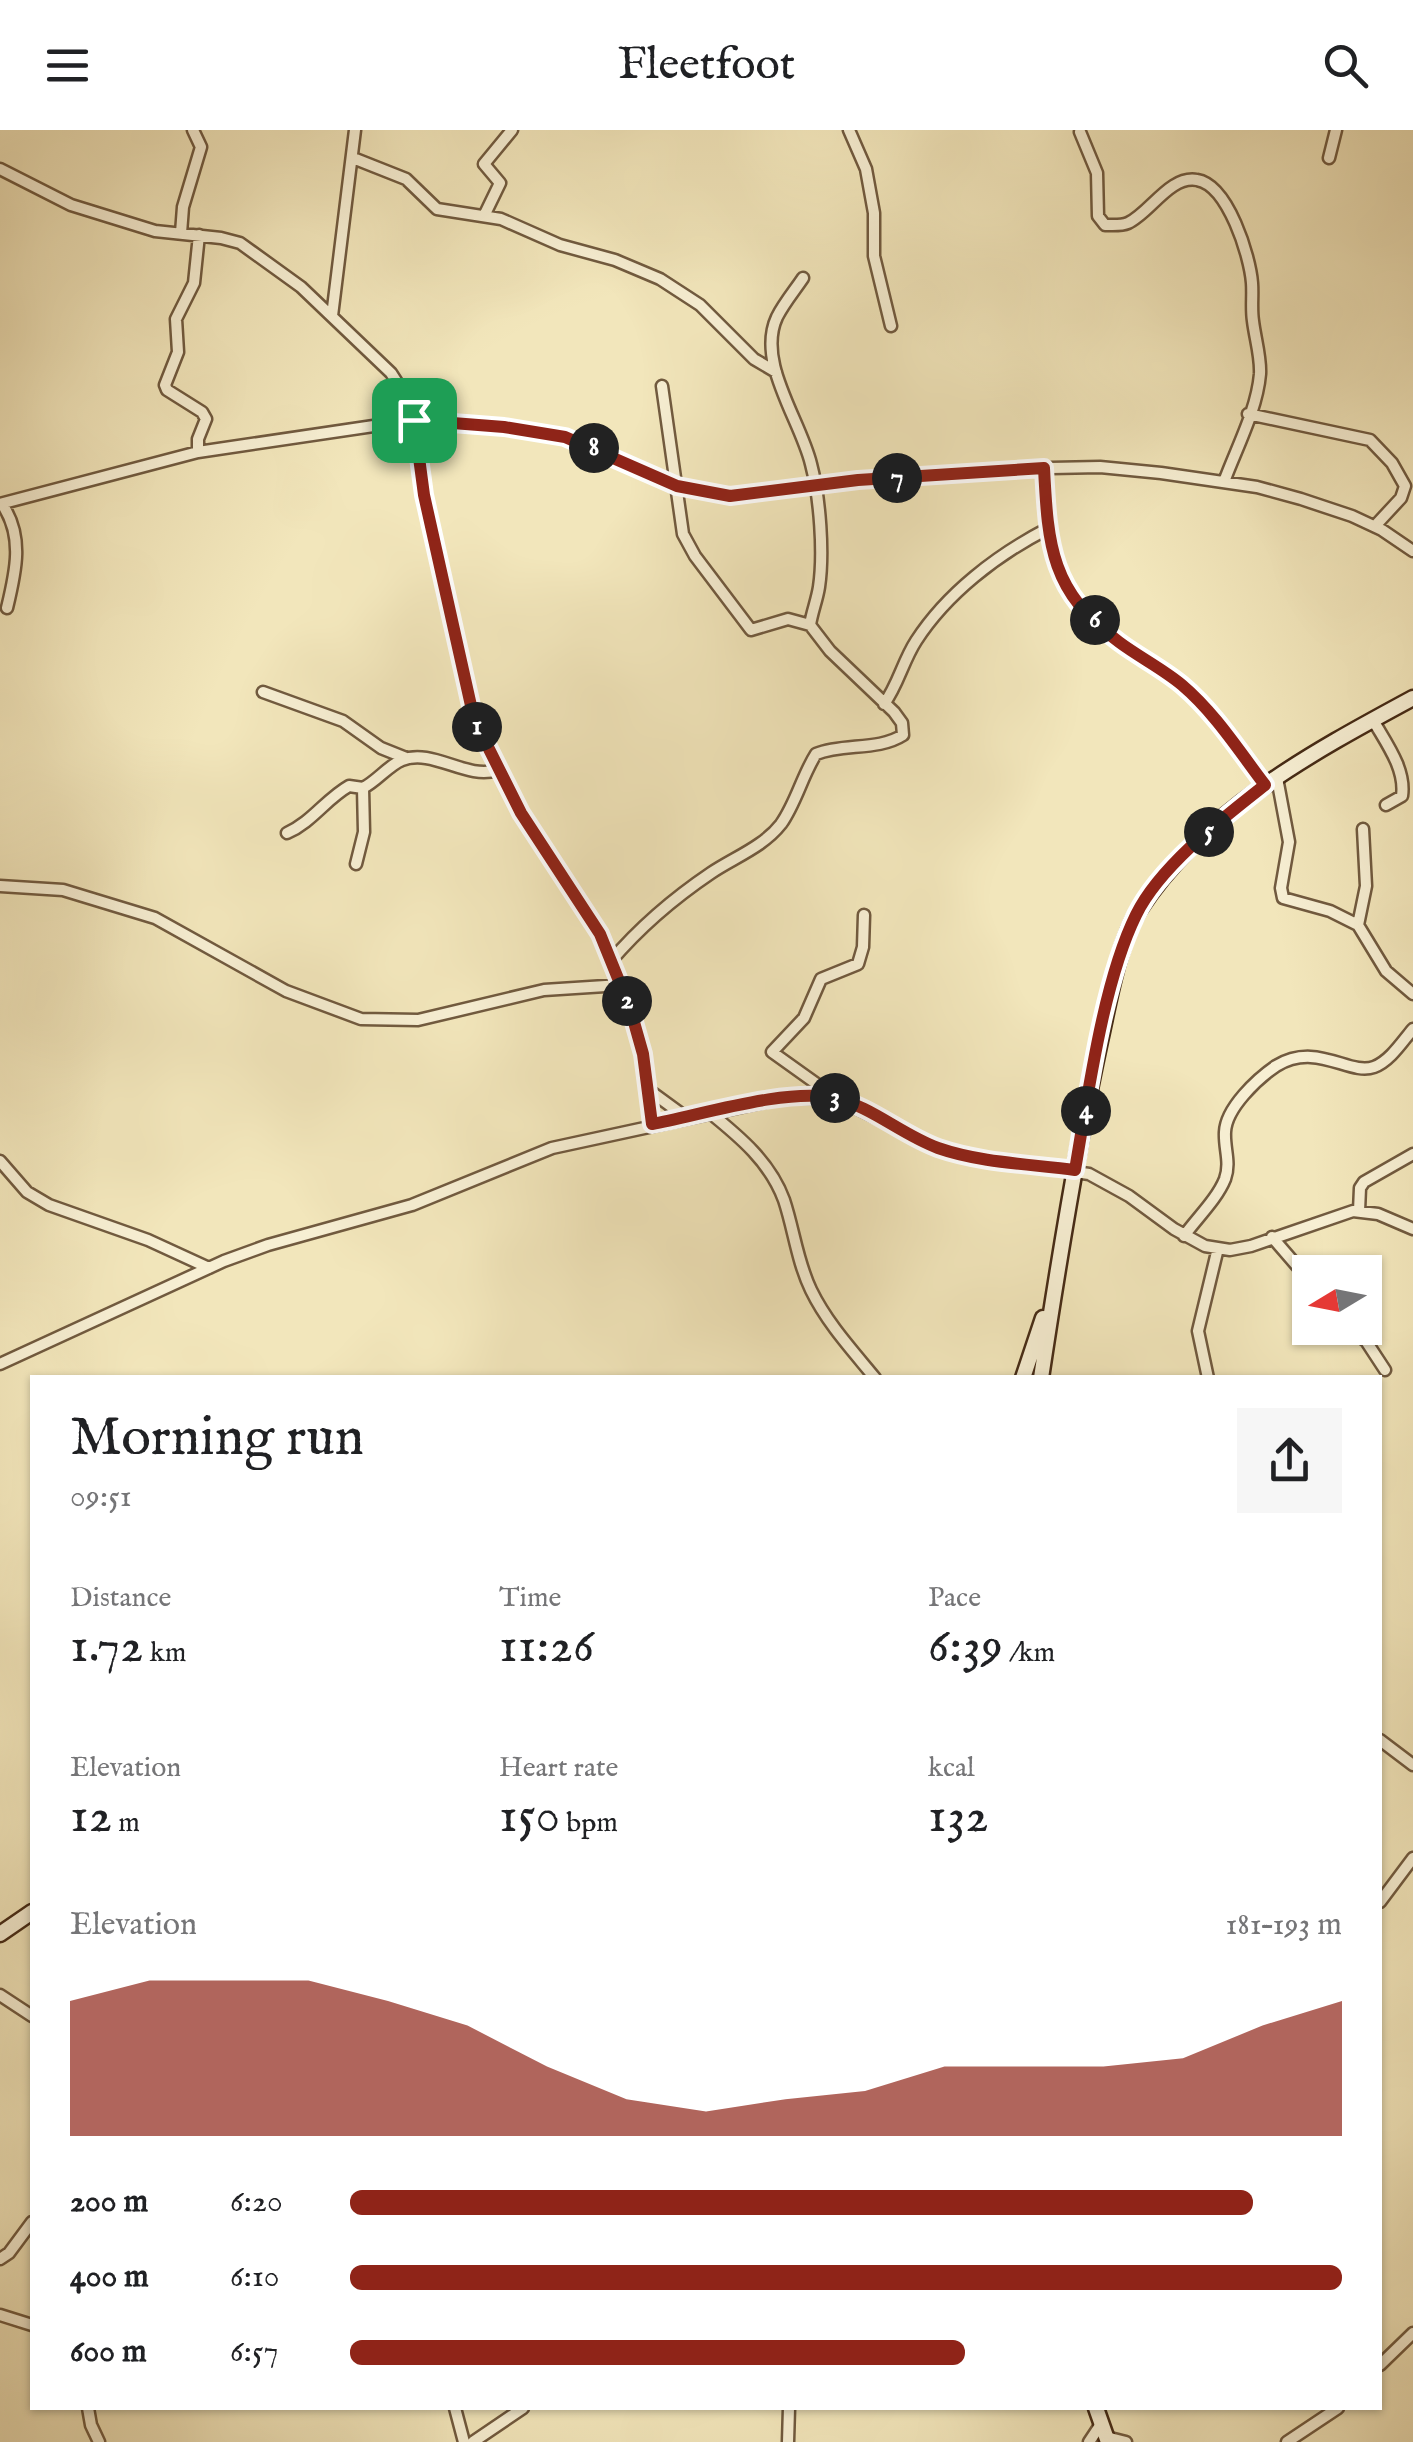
<!DOCTYPE html>
<meta charset="utf-8">
<style>
body{margin:0;font-family:"IM FELL English",serif;background:#f6f6f6;color:#202124;height:100vh;display:flex;flex-direction:column;font-size:38px;white-space:nowrap}
*{box-sizing:border-box;margin:0}
p{font-size:32px;color:#757577}
.icon{flex:none;width:55px;height:55px;fill:none;stroke:currentColor;stroke-width:2;stroke-linecap:round;stroke-linejoin:round}
.map{position:relative;flex:1;overflow:hidden}
.details{position:absolute;left:30px;top:1245px;width:1352px;height:1035px;display:flex;flex-direction:column;background:#fff;border-radius:0px;box-shadow:0 2px 8px #0004}
.details>*{flex:none}
.needle{width:65px;rotate:260deg}
.tools{position:absolute;left:1292px;top:1125px;display:grid;gap:20px}
.tools a{display:grid;place-items:center;width:90px;height:90px;border-radius:0px;background:#fff;box-shadow:0 2px 8px #0004;font-size:50px}
.pin{position:absolute;display:grid;place-items:center;width:85px;height:85px;color:#fff;margin:-42px;border-radius:20px;box-shadow:0 5px 15px #0006}
.km{position:absolute;width:50px;height:50px;margin:-25px;border-radius:50%;background:#222;color:#fff;font-size:28px;line-height:50px;text-align:center}
.round{display:grid;place-items:center;flex:none;width:105px;height:105px;border-radius:0px;background:#f6f6f6}
.overview{display:flex;align-items:center;justify-content:space-between;height:170px;padding:0 40px}
h1{font-size:55px;font-weight:600;line-height:75px}
.stats{display:grid;grid-template-columns:repeat(3,1fr);gap:15px;height:170px;padding:10px 40px}
.stats div{display:grid;align-content:center}
.stats b{font-size:50px;font-weight:600}
.stats small{font-size:28px;font-weight:400}
.stats p{font-size:28px}
.chart{height:280px;padding:20px 40px}
.chart p{display:flex;justify-content:space-between}
.chart svg{width:100%;height:180px;margin-top:10px;fill:#8f2418;opacity:.7}
ul{padding:0 40px;list-style:none;font-size:32px}
li{display:grid;grid-template-columns:160px 120px 1fr;align-items:center;height:75px}
li i{height:25px;border-radius:12px;background:#8f2418}
header{display:flex;justify-content:space-between;align-items:center;height:130px;padding:0 40px;background:#fff;font-size:45px;font-weight:600}
.map>svg:first-child{display:block}
</style>
<header><svg class="icon" aria-label="menu" viewBox="0 0 24 24"><path d="M4 6h16M4 12h16M4 18h16"/></svg>Fleetfoot<svg class="icon" aria-label="search" viewBox="0 0 24 24"><circle cx="10" cy="10" r="6"/><path d="M15 15l6 6"/></svg></header>
<div class="map">
<svg width="1413" height="2312" viewBox="0 0 1413 2312">
<rect width="100%" height="100%" fill="#f2e6bb"/>
<filter id="stains"><feTurbulence type="fractalNoise" baseFrequency=".002" numOctaves="4"/><feColorMatrix values="0 0 0 0 .2 0 0 0 0 .09 0 0 0 0 .02 0 0 0 .5 -.17"/></filter>
<radialGradient id="worn" r=".72"><stop offset=".6" stop-color="#630" stop-opacity="0"/><stop offset="1" stop-color="#630" stop-opacity=".3"/></radialGradient>
<g fill="none" stroke-linecap="round" stroke-linejoin="round">
<!-- street casing -->
<g stroke="#715a3f" stroke-width="15">
<path id="street" d="M849,0L866,39L874,83V126L891,196
M1080,2L1097,43L1098,86L1105,95C1113,95 1121,96 1128,93C1150,83 1170,45 1197,50C1228,55 1250,126 1252,153C1253,166 1251,178 1253,191C1255,208 1261,227 1260,244C1257,280 1236,319 1224,352
M353,28L406,49L437,79L501,89L560,115L615,130L660,149L700,175L754,229L776,242
M1329,28L1336,0
M0,39L71,75L155,101L221,108L240,113L301,157L391,243L407,268L414,290L424,365L473,589L521,683L600,804L630,878L643,924L652,995
M484,86L500,53L484,34L512,0
M181,103L183,77L201,17L193,0
M332,186L355,0
M662,256L683,404L695,426L751,500L788,489L810,495
M1248,284L1370,310L1392,333L1405,356L1401,368L1375,396
M198,322V309L206,289L202,282L167,260L165,255L178,222L176,189L194,153L199,105
M1044,338C1048,417 1050,461 1119,512C1139,527 1162,539 1182,555C1215,582 1239,621 1265,655
M0,374L198,322L414,290L504,297L565,307L677,356L730,366L858,350L1051,338L1100,337L1161,343L1257,357L1301,369L1352,386L1382,400L1413,421
M2,374C24,406 16,441 7,478
M263,562L343,591L381,618L406,628
M884,574C898,555 903,531 916,511C947,463 997,425 1047,399
M1373,590C1386,613 1406,639 1402,666L1386,675
M1277,648L1289,712L1281,758L1283,768L1330,781L1358,795L1386,841L1413,864
M287,703C312,692 326,669 349,656L363,658C377,651 389,635 402,630C433,618 466,650 497,640
M356,734L364,702L363,658
M0,756L63,760L155,788L286,861L361,889L418,890L544,860L621,855
M1358,795L1366,756L1363,699
M611,831C640,797 674,768 711,743C735,727 763,717 781,694C796,673 802,646 816,624C844,613 878,621 903,605L902,593L894,582L830,521L810,495C812,482 817,470 819,457C824,423 820,368 811,334C800,289 756,232 777,187C784,173 795,160 803,148
M646,958L687,988
M835,967L772,922L804,888L821,849L858,834L863,817L864,785
M709,982C740,1007 770,1032 784,1070C794,1100 797,1131 811,1160C827,1193 852,1220 875,1248
M0,1031L27,1062L49,1075L148,1110L209,1138
M1359,1081L1360,1058L1364,1052L1413,1024
M1184,1106C1197,1088 1217,1069 1225,1049C1231,1032 1224,1019 1225,1002C1226,978 1257,949 1276,936C1317,911 1349,946 1374,937C1390,931 1402,912 1413,899
M1272,1107L1310,1151
M1349,1198L1366,1211L1385,1240
M0,1234L224,1131L268,1115L412,1075L552,1018L783,968H836L938,1018L977,1028L1089,1044L1129,1066L1174,1099L1205,1116L1230,1120L1251,1116L1353,1081L1378,1084L1413,1099
M1208,1248L1198,1201L1218,1118
M1380,1610L1413,1635
M1380,1772L1413,1728
M0,1865L32,1886
M0,2129L9,2123L32,2092
M0,2185L32,2195
M1380,2235L1413,2203
M88,2278L91,2295L99,2312
M455,2278L464,2312
M1106,2307L1126,2312
M473,2312L523,2278
M788,2312L789,2278
M1089,2312L1101,2294
M1287,2312L1338,2278"/>
</g>
<!-- secondary casing -->
<g stroke="#462b16" stroke-width="19">
<path id="secondary" d="M1023,1248L1043,1188
M1041,1248C1058,1135 1076,1022 1100,911C1109,871 1118,814 1139,780C1203,681 1313,622 1413,568
M0,1804L32,1782
M1096,2278L1108,2312"/>
</g>
<!-- street -->
<use href="#street" stroke="#f7efd3" stroke-width="10"/>
<!-- secondary -->
<use href="#secondary" stroke="#f7efd3" stroke-width="14"/>
</g>
<g fill="none" stroke-linecap="round" stroke-linejoin="round">
<!-- route casing -->
<g stroke="#fff" stroke-width="20">
<path id="route" d="M414,290L504,297L565,307L677,356L730,366L858,350L1044,338C1048,417 1051,462 1119,512C1139,527 1163,539 1182,555C1215,583 1239,621 1265,655C1223,688 1160,736 1136,785C1103,852 1088,965 1075,1040C1030,1034 981,1033 938,1018C902,1005 871,976 834,968C786,958 701,985 652,994L643,924L630,878L600,804L521,683L474,589L424,365Z"/>
</g>
<!-- route -->
<use href="#route" stroke="#8f2418" stroke-width="12"/>
</g>
<rect width="100%" height="100%" filter="url(#stains)"/>
<rect width="100%" height="100%" fill="url(#worn)"/>
</svg>
<div class="tools">
<a><svg class="needle" viewBox="-14 -14 28 28"><path d="M0-13l5 13h-10z" fill="#e53935"/><path d="M0 13l5-13h-10z" fill="#757577"/></svg></a>
</div>
<div class="pin" style="left:414px;top:290px;background:#1e9e55"><svg class="icon" aria-label="arrive" viewBox="0 0 24 24"><path d="M6 21V4h12l-3 4 3 4H6"/></svg></div>
<b class="km" style="left:477px;top:597px">1</b>
<b class="km" style="left:627px;top:871px">2</b>
<b class="km" style="left:835px;top:968px">3</b>
<b class="km" style="left:1086px;top:981px">4</b>
<b class="km" style="left:1209px;top:702px">5</b>
<b class="km" style="left:1095px;top:490px">6</b>
<b class="km" style="left:897px;top:348px">7</b>
<b class="km" style="left:594px;top:318px">8</b>
<section class="details">
<div class="overview"><div><h1>Morning run</h1><p>09:51</p></div><a class="round"><svg class="icon" aria-label="share" viewBox="0 0 24 24"><path d="M12 15V3M7 8l5-5 5 5M5 13v7h14v-7"/></svg></a></div>
<div class="stats">
<div><p>Distance</p><b>1.72<small> km</small></b></div>
<div><p>Time</p><b>11:26</b></div>
<div><p>Pace</p><b>6:39<small> /km</small></b></div>
</div>
<div class="stats">
<div><p>Elevation</p><b>12<small> m</small></b></div>
<div><p>Heart rate</p><b>150<small> bpm</small></b></div>
<div><p>kcal</p><b>132</b></div>
</div>
<div class="chart"><p><span>Elevation</span>181–193 m</p>
<svg viewBox="0 0 160 44" preserveAspectRatio="none"><path d="M0 44V11L10 6L20 6L30 6L40 11L50 17L60 27L70 35L80 38L90 35L100 33L110 27L120 27L130 27L140 25L150 17L160 11V44z"/></svg>
</div>
<ul>
<li><b>200 m</b>6:20<i style="width:91%"></i></li>
<li><b>400 m</b>6:10<i style="width:100%"></i></li>
<li><b>600 m</b>6:57<i style="width:62%"></i></li>
</ul>
</section>
</div>
